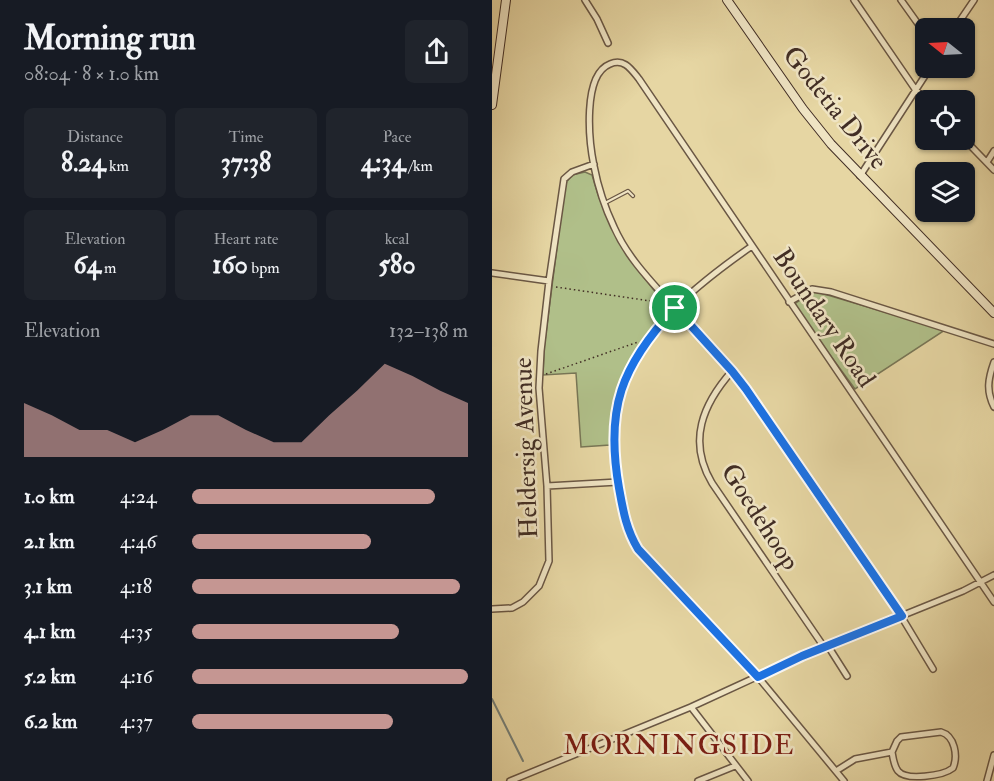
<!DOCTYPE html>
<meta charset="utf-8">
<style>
body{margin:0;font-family:"IM FELL Double Pica",serif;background:#20242c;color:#f1f3f6;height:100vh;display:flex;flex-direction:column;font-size:22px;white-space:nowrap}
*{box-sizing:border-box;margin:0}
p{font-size:20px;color:#9ea1a6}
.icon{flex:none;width:33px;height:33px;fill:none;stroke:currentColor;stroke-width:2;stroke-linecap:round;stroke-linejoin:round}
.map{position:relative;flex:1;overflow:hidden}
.panel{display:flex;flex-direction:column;background:#171b24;width:492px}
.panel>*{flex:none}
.needle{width:39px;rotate:288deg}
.buttons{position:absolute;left:423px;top:18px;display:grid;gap:12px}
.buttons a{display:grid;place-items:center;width:60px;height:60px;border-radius:9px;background:#171b24;box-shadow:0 2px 4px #0004;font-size:30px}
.pin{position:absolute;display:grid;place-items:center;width:51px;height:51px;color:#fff;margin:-26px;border:3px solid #fff;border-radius:50%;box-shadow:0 2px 6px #0007}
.round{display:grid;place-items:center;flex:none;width:63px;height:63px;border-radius:9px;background:#20242c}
.overview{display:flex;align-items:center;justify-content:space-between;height:102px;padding:0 24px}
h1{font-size:33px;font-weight:700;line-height:45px}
.figures{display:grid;grid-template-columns:repeat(3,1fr);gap:9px;height:102px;padding:6px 24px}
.figures div{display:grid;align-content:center;border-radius:9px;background:#20242c;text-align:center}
.figures b{font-size:26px;font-weight:700}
.figures small{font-size:16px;font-weight:400}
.figures p{font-size:16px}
.chart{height:168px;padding:12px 24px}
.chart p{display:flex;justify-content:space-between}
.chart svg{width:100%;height:108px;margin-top:6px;fill:#c59692;opacity:.7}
ul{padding:0 24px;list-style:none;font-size:20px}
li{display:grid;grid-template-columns:96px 72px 1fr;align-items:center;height:45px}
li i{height:15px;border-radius:8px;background:#c59692}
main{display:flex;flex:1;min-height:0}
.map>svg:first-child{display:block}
</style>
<main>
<section class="panel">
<div class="overview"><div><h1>Morning run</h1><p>08:04 · 8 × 1.0 km</p></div><a class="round"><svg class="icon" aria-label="share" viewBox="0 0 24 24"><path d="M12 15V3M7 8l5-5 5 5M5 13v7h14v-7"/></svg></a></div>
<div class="figures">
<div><p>Distance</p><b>8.24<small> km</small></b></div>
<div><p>Time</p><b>37:38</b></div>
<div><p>Pace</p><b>4:34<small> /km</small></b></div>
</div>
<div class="figures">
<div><p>Elevation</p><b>64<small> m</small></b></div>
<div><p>Heart rate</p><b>160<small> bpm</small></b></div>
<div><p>kcal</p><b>580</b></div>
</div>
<div class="chart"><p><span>Elevation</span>132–138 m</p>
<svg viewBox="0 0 160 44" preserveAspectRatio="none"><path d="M0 44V22L10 27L20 33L30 33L40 38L50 33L60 27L70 27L80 33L90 38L100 38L110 27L120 17L130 6L140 11L150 17L160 22V44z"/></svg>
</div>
<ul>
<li><b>1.0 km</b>4:24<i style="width:88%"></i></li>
<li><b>2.1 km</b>4:46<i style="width:65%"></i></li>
<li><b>3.1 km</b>4:18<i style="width:97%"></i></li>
<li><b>4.1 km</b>4:35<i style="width:75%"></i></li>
<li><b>5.2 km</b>4:16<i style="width:100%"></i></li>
<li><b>6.2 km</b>4:37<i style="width:73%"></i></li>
</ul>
</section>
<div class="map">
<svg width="502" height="781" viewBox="0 0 502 781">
<rect width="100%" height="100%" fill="#e6d6a3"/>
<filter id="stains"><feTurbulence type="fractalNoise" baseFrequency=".00333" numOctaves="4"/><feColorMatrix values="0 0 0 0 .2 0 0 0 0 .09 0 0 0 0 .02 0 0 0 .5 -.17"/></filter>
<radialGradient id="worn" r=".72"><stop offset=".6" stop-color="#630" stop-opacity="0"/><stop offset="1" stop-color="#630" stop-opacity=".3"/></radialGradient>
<!-- green -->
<path fill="#b0bf89" stroke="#787656" stroke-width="1.5" d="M93,172L100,175C115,229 135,258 170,300L174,308L172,314C136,355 120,390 118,445L89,447L84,373L51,375L52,349L73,184L80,175Z
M322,291L453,330L363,389L301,305Z"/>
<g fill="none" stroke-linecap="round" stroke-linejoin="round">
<!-- stream -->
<path stroke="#768078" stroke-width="2" d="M0,699L31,761"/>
<!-- lane casing -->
<g stroke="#6a5744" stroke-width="4.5">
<path id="lane" d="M113,203L136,191L141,196"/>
</g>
<!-- street casing -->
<g stroke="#6a5744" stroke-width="8">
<path id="street" d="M93,0L105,19L116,43
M362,0L423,89L434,100
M409,0L434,35
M463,28L482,0
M472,139L502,170
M495,162L502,151
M368,176L438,68
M260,246C201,287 135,339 123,415C120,435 122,454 125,474C128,500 132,526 146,549L266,677L352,781
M0,273L57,281
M297,302L320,289L339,292L502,344
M502,362C496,379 494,391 502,407
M240,371C211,404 195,441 220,483L332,647
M55,486L126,482
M0,609L20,608L31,602L47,586L57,561L55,486L47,388L49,351L57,281L72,179L80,172L102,164
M336,646L355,676
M441,669L409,616L254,389L240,371C218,346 195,322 173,297C153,275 134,254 122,227C113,208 106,187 102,166C97,142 90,75 118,64C132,58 139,69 147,79L502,602
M199,707L256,781
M344,771L363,759L400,752C401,758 402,766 406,771C414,781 451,776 461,768C466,756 463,736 449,732L409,737L405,741L400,752
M18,781L199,707L310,656L471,591L502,575
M206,781L243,766
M495,781L502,755"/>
</g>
<!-- secondary casing -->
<g stroke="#412d24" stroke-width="10">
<path id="secondary" d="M235,0L311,109L339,144L502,313
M0,105L14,0"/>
</g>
<!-- path -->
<path stroke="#412d24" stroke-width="1.5" stroke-dasharray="1.5 3" stroke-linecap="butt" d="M64,287L172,303
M54,374L146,342"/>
<!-- lane -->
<use href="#lane" stroke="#efe4c3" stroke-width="2"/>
<!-- street -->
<use href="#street" stroke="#efe4c3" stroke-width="5"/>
<!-- secondary -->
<use href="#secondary" stroke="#efe4c3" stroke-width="8"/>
</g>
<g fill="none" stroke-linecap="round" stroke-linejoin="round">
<!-- route casing -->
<g stroke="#fff" stroke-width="12">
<path id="route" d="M183,308L240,371L254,389L410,616L310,656L266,677L146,549C134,529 131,510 127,488C113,409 129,366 183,308Z"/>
</g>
<!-- route -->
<use href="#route" stroke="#1a73e8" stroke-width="8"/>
</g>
<g text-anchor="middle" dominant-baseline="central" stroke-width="5" stroke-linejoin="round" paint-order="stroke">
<!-- street labels -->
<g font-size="26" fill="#412d24" stroke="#efe4c3">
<text transform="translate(343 108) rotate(51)">Godetia Drive</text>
<text transform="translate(332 318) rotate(56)">Boundary Road</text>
<text transform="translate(34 448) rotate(-92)">Heldersig Avenue</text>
<text transform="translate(268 517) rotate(57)">Goedehoop</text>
</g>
<!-- neighbourhood labels -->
<g font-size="27" letter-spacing="1.5" fill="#7a1f14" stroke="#efe4c3">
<text x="187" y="745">MORNINGSIDE</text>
</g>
</g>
<rect width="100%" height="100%" filter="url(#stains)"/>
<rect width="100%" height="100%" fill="url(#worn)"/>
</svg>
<div class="buttons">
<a><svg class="needle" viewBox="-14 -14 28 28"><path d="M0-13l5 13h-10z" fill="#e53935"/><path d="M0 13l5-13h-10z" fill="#9ea1a6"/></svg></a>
<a><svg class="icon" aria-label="locate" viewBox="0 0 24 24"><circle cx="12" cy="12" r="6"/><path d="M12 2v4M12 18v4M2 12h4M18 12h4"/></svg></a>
<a><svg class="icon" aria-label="layers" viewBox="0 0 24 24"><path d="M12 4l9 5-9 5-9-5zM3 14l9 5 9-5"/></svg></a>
</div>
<div class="pin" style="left:183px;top:308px;background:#1e9e55"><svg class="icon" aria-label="arrive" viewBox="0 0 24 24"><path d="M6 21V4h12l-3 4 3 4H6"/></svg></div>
</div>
</main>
